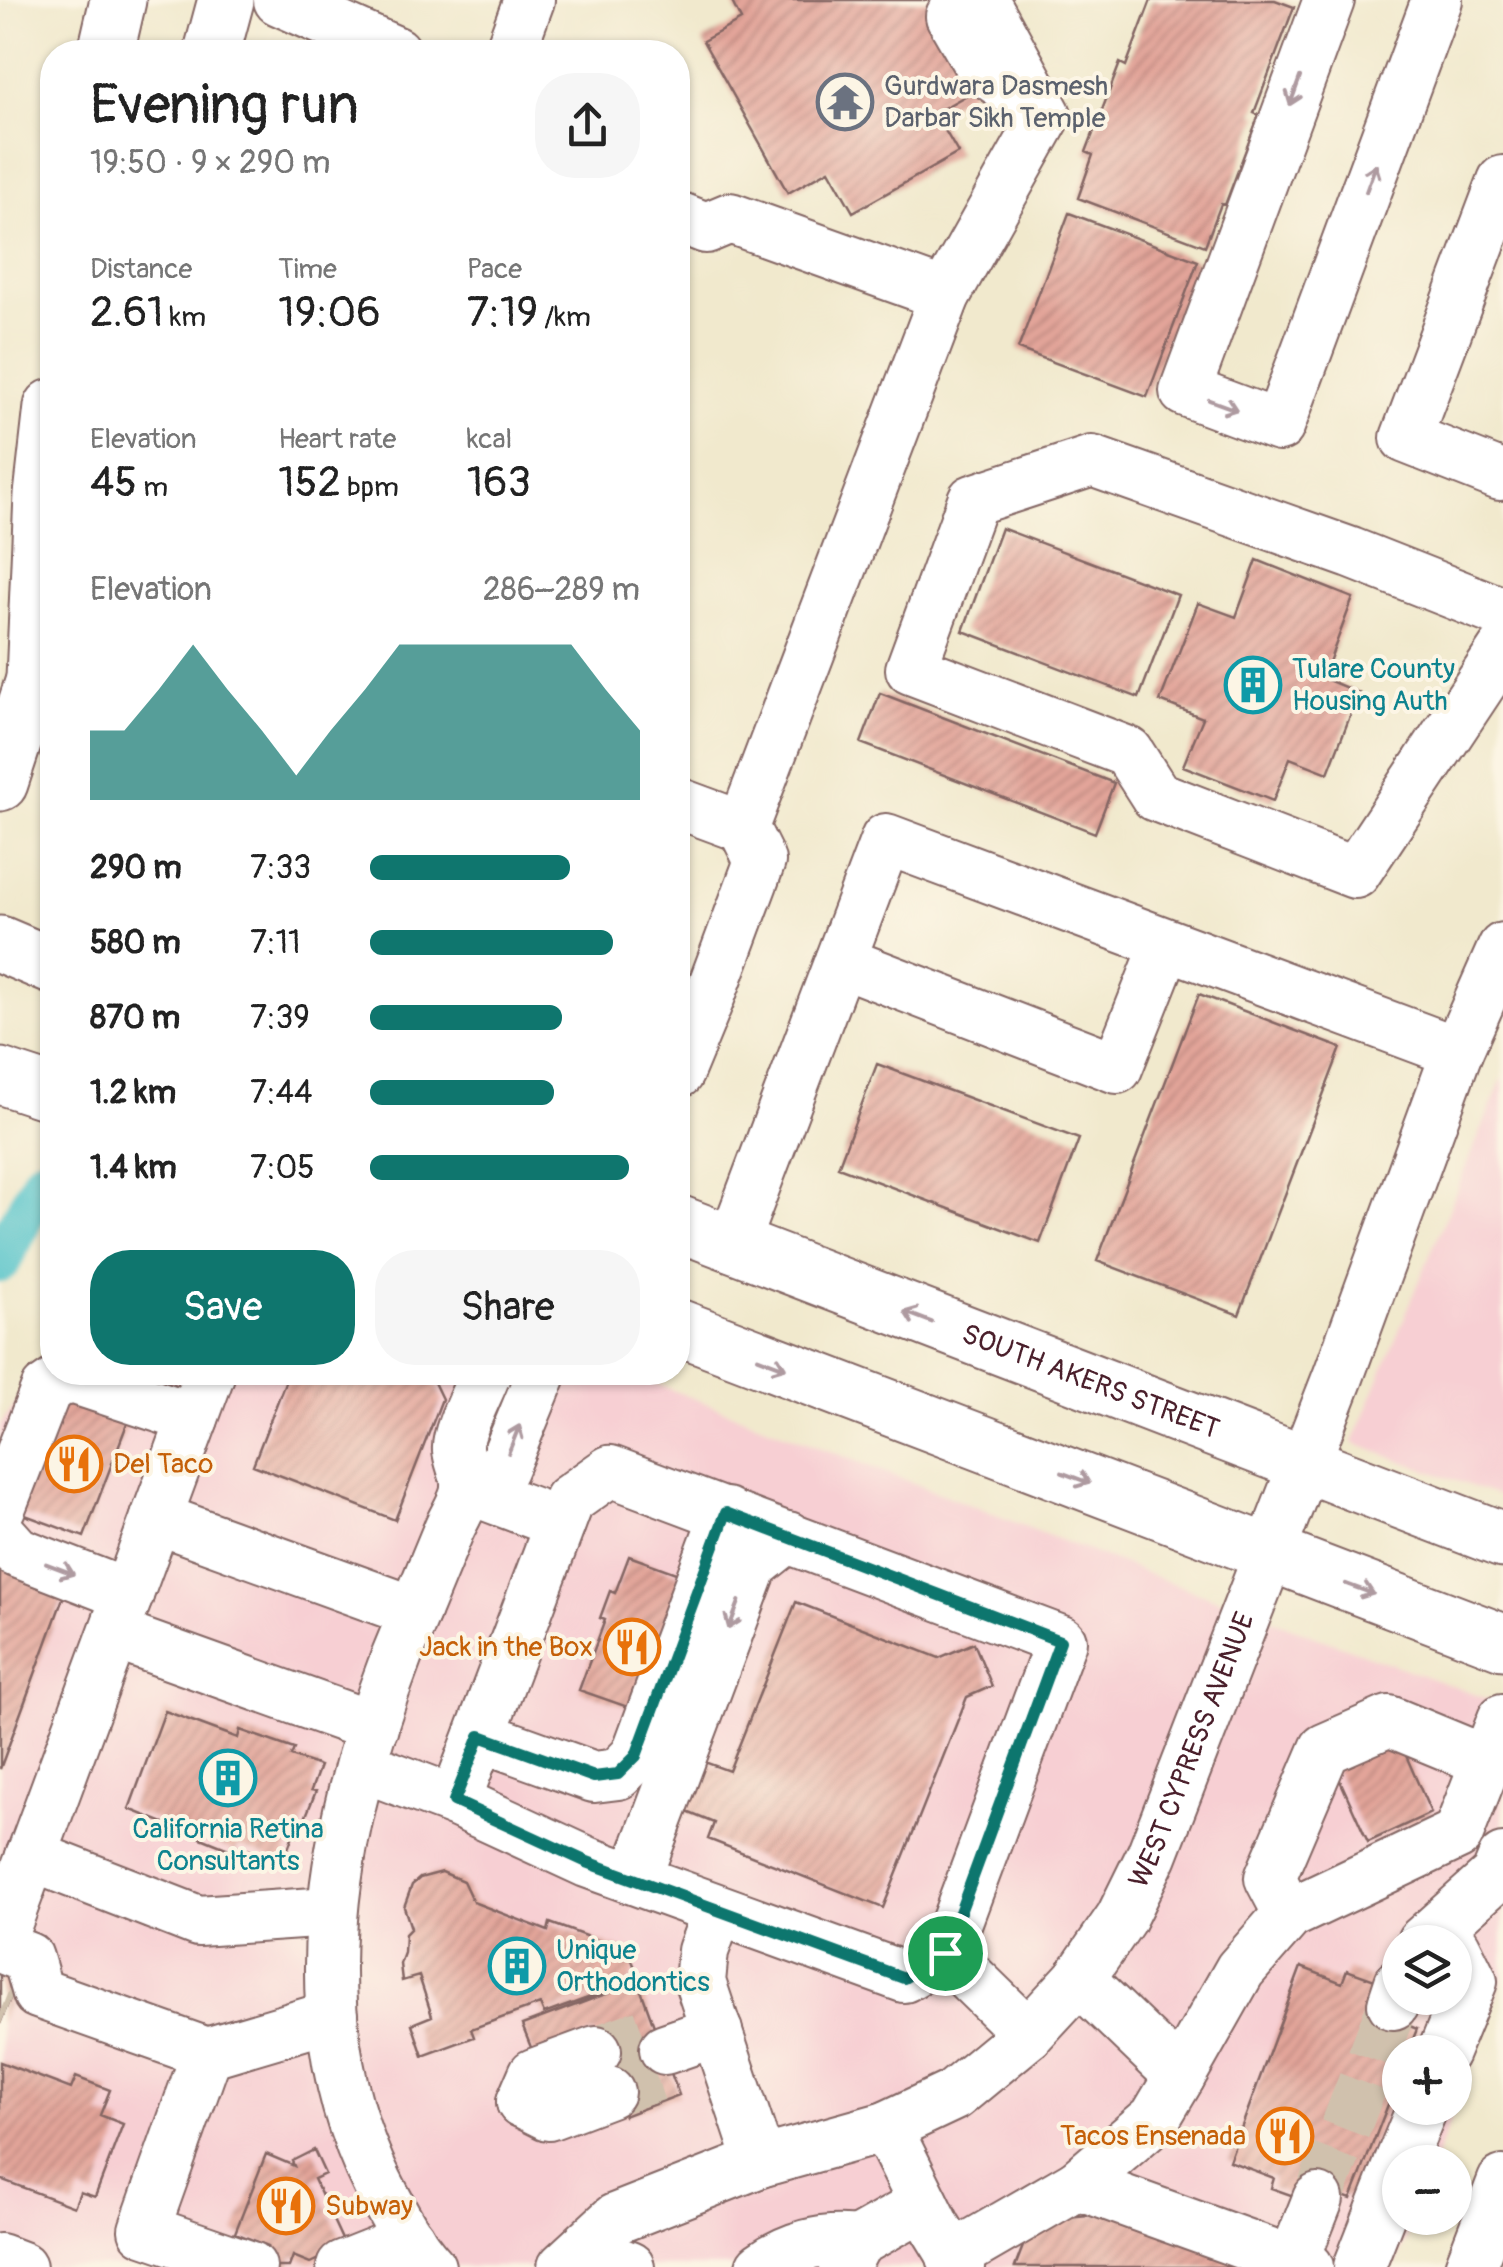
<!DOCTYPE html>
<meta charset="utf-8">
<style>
body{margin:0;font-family:Pangolin,sans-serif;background:#f6f6f6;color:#222;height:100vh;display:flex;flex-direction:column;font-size:38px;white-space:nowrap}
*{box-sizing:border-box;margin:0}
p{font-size:32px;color:#767676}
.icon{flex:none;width:55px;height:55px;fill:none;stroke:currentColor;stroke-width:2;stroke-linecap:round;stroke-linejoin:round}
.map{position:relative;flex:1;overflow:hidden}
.side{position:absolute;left:40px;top:40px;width:650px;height:1345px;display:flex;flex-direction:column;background:#fff;border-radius:40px;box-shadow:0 2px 8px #0004}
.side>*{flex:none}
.controls{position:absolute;left:1382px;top:1925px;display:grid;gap:20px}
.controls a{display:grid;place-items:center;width:90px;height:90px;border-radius:50%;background:#fff;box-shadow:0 2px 8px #0004;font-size:50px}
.pin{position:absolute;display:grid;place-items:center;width:85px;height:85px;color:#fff;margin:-42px;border:5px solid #fff;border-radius:50%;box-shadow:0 2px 10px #0007}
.round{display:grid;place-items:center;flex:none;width:105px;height:105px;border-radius:40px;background:#f6f6f6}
.headline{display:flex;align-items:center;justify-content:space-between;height:170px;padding:0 50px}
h1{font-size:55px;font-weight:600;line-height:75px}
.metrics{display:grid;grid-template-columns:repeat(3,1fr);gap:15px;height:170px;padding:10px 50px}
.metrics div{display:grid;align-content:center}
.metrics b{font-size:42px;font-weight:600}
.metrics small{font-size:28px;font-weight:400}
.metrics p{font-size:28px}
.chart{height:280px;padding:20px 50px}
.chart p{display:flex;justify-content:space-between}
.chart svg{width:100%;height:180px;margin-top:10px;fill:#0f766e;opacity:.7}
.action{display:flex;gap:20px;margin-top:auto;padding:20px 50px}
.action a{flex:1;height:115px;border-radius:40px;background:#0f766e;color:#fff;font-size:40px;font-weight:600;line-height:115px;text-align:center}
.action a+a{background:#f6f6f6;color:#222}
ul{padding:0 50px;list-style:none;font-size:32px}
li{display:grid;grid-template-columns:160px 120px 1fr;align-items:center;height:75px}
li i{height:25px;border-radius:12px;background:#0f766e}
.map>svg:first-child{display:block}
</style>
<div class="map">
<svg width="1503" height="2267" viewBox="0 0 1503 2267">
<defs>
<pattern id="building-hatch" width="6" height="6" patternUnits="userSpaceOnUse" patternTransform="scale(2.5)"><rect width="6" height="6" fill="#e3a59a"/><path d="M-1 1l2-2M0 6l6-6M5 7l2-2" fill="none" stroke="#ba867e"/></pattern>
</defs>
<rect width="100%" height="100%" fill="#fcf5e5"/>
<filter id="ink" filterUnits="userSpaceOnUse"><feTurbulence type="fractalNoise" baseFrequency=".01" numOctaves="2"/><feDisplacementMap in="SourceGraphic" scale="20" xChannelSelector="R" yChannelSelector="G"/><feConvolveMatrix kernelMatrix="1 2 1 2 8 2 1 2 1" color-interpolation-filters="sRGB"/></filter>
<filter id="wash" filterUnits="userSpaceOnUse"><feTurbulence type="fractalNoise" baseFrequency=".0048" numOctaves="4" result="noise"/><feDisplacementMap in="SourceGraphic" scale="40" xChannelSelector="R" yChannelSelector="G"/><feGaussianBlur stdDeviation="2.25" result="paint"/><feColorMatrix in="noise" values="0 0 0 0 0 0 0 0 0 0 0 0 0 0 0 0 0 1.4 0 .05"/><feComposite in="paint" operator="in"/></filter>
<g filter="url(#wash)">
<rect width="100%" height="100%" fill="#f1e9cd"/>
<!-- built -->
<path fill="#f7cfd3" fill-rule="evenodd" d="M1503,1077V1498L1353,1443Z
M52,1353V1372L628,1373L1169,1582L1503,1705V1979L1455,2107V2052H1400V2108H1455L1434,2162H1400V2218H1414L1395,2267H0V1425ZM1400,1942H1455V1998H1400Z"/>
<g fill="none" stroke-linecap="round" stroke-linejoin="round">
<!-- canal -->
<path stroke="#56c4ca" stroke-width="42" d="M0,1262L43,1178"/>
</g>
<g id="blocks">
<!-- building -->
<path fill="url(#building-hatch)" d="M731,0H958L972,92L935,113L958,153L853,212L829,170L788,193L703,41L741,20Z
M1151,0H1275L1294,7L1254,113L1259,115L1225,205L1221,204L1205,246L1078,198L1093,155L1086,152L1120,63L1126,66Z
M1069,213L1198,261L1147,397L1018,349Z
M1001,528L1178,595L1139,698L963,631Z
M1257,560L1353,598L1323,678L1359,693L1328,773L1290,758L1273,801L1183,766L1203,718L1160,701L1198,603L1236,617Z
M880,693L1114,783L1095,833L861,743Z
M1199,994L1341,1048L1239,1315L1097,1261Z
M877,1064L1079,1139L1040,1243L838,1167Z
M289,1372H429L442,1399L395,1520L253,1465Z
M63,1390L130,1416L84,1537L17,1512Z
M0,1553L70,1579L0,1769Z
M629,1556L687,1577L639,1711L579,1690L605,1620L600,1618L610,1591L615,1593Z
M796,1602L939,1658L974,1643L992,1686L967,1697L883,1908L708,1839L714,1823L682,1810L702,1761L729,1771Z
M165,1711L238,1738L240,1730L294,1749L291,1756L320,1766L311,1790L316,1791L298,1836L293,1835L283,1862L238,1846L236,1852L129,1809Z
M1394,1728L1431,1813L1368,1842L1329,1756Z
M442,1872L463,1881L473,1902L548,1931L550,1923L629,1952L635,1968L629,1983L544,2014L540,2004L471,2029L474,2037L423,2056L412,2024L432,2016L419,1976L402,1981L400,1964L404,1953L405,1934L411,1928L404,1907L412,1885L420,1878Z
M1301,1967L1342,1983L1347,1970L1386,1984L1400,2022L1417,2029L1408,2052H1400V2074L1351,2199L1340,2195L1302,2199L1271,2188L1274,2178L1229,2161Z
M0,1974L17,1981L0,2024Z
M638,1982L679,2095L624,2116L594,2033L534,2055L522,2025Z
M0,2062L71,2089L76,2077L110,2090L100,2115L123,2124L95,2197L80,2192L74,2207L0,2179Z
M314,2150L325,2174L314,2179L345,2246L310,2263L293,2256L289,2267H259L268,2246L235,2233L266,2154L294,2166L292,2161Z
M1122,2212L1269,2267H1015L1033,2220Z"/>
</g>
</g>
<g filter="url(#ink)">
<use href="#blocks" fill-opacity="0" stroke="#846664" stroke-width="2.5"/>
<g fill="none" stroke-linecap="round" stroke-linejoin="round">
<!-- minor-tunnel -->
<path stroke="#d0c1ad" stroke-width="50" stroke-dasharray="50 25" stroke-linecap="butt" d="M0,2012L5,2014
M596,2051L660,2028
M609,2092L674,2070
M1318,2199L1393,2004"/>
<!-- minor casing -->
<g stroke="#846664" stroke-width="54">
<g id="minor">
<path d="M279,0L396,52"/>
<path d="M1329,0L1185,391L1279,426L1437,0"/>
<path d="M951,16L981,68L1018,94"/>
<path d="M510,52L529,0"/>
<path d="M678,217L706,228L730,218L945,295"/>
<path d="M1500,475L1406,438L1503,181"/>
<path d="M1503,613L1351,553L1092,461L973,500L911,669L1128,752L1156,796L1355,873L1503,650"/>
<path d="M678,803L743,827"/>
<path d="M840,961L1117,1068L1166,945"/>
<path d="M678,1073L709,998L760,861L743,827L945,295L1046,115L983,0"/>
<path d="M732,1246L886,839L1457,1052"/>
<path d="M467,1488L502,1469L542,1372"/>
<path d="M467,1488L560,1523"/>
<path d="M0,1508L46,1390L59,1381L75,1379L193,1418"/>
<path d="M156,1518L415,1612"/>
<path d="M0,1533L17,1552L128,1595"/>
<path d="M114,1634L373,1727"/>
<path d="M480,1736L594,1777L618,1774L636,1756L726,1513"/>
<path d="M362,1766L455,1801L569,1500L610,1471L1061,1641L945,1953"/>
<path d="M455,1801L587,1862L904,1977L945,1953L1028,2034"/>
<path d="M31,1856L198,1921L330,1912"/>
<path d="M635,1879L753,1565L788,1537"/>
<path d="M718,1910L703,1951L700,1982L760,2162"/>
<path d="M1289,1914L1270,1878L1325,1749L1389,1721L1486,1761"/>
<path d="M0,1941L210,1372"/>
<path d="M1422,1942L1496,1876L1503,1859"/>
<path d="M0,1947L28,1958L38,1993L207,2053L332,2016"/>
<path d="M1079,1979L1180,2076L1240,1970L1289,1914L1458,1834L1503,1719"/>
<path d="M1393,2004L1400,1983"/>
<path d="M665,2049L717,2031"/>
<path d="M1443,2052L1472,1981L1455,1947"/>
<path d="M207,2053L144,2230L251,2267"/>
<path d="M1180,2076L1155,2118L1078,2184L1308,2267"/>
<path d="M522,2102L534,2074L596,2051"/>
<path d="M522,2102L548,2115L609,2092"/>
<path d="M886,2127L936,2228L960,2267"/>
<path d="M1400,2162L1422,2108"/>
<path d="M583,2249L629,2267"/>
<path d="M952,2257L1078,2184"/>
<path d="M0,2259L21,2267"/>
<path d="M1293,2262L1318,2199"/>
<path d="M342,2267L410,2240"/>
<path d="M430,2267C408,2243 393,2213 378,2184C294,2016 333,1823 397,1655C414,1613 432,1571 449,1529C454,1517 466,1500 466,1487C467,1475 459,1462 458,1450C456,1433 479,1391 486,1372"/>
<path id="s1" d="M563,2267L615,2219L760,2162L886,2127L954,2095L1028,2034L1079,1979L1121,1918L1152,1855L1338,1377L1457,1052L1503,948"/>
<path d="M761,2267C789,2247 823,2237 857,2242"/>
<path d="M844,2267L857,2242L924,2204"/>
<path d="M1359,2267L1400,2163"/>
<path d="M1470,2267L1503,2181"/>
</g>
</g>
<!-- major casing -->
<g stroke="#846664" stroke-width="59">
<g id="major">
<path d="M212,52L226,0"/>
<path d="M0,783L49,634"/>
<path d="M0,944L52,966"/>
<path d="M0,1076L52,1093"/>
<path id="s2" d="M678,1223L1503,1540"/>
<path d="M678,1327L1503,1642"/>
</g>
</g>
<!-- highway casing -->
<g stroke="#846664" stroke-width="59">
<path id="highway" d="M106,52L118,0
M34,679L42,495L52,407"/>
</g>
<!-- minor -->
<use href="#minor" stroke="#fff" stroke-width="50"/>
<!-- major -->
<use href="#major" stroke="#fff" stroke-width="55"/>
<!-- highway -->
<use href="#highway" stroke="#fff" stroke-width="55"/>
</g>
<!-- one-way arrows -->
<defs><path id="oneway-shaft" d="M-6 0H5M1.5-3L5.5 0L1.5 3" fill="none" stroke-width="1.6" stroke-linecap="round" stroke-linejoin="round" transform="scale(2.5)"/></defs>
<g stroke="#ae9aa0">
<use href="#oneway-shaft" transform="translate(1295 91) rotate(110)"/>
<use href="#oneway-shaft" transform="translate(1371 178) rotate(-70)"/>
<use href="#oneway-shaft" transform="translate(1223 405) rotate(20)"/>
<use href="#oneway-shaft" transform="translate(918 1317) rotate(-159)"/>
<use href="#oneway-shaft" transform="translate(772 1363) rotate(21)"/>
<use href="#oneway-shaft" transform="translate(514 1439) rotate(-68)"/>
<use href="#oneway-shaft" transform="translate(1076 1478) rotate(21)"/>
<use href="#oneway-shaft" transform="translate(60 1569) rotate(21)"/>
<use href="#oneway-shaft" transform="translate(1360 1589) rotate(20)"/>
<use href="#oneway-shaft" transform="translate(734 1615) rotate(111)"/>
</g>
</g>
<g fill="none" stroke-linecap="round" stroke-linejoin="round" filter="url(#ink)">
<!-- route casing -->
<g stroke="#fff" stroke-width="20">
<path id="route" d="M726,1513L1060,1641L945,1953L904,1978L587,1862L454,1801L480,1736L594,1777L618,1774L636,1756Z"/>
</g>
<!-- route -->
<use href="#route" stroke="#0f766e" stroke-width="12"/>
</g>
<!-- icons -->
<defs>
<g id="temple-ring" transform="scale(2.875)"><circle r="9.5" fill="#fcf5e5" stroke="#6b7280" stroke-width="1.5"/><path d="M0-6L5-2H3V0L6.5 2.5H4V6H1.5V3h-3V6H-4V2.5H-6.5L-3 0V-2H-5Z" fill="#6b7280"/></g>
<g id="building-ring" transform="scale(2.875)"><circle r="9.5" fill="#fcf5e5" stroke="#0f9aa8" stroke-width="1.5"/><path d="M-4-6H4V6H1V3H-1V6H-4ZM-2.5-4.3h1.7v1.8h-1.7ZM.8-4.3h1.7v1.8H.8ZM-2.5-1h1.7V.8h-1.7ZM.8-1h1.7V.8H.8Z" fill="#0f9aa8"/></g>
<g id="restaurant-ring" transform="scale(2.875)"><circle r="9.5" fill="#fcf5e5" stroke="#e8710a" stroke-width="1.5"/><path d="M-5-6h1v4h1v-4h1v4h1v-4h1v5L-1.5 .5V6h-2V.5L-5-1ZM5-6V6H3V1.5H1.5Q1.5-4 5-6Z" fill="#e8710a"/></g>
</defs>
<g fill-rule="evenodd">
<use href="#temple-ring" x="845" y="102"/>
<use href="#building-ring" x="1253" y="685"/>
<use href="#restaurant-ring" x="74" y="1464"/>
<use href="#restaurant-ring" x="632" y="1647"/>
<use href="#building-ring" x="228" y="1778"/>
<use href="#building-ring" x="517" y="1966"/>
<use href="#restaurant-ring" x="1285" y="2136"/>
<use href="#restaurant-ring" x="286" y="2206"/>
</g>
<g text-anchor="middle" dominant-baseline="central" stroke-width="8" stroke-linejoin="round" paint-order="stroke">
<!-- worship labels -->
<g font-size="28" fill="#5b616d" stroke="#fcf5e5" text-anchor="start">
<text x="884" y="86">Gurdwara Dasmesh<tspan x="884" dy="32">Darbar Sikh Temple</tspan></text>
</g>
<!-- culture labels -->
<g font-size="28" fill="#0d838f" stroke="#fcf5e5" text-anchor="start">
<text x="1292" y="669">Tulare County<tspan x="1292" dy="32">Housing Auth</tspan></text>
<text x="228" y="1829" text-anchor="middle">California Retina<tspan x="228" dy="32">Consultants</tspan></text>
<text x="556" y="1950">Unique<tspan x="556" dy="32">Orthodontics</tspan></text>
</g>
<!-- street labels -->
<g font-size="28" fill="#4a1f2b" stroke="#fcf5e5">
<text stroke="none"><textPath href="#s2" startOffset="442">SOUTH AKERS STREET</textPath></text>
<text stroke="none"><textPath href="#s1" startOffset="860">WEST CYPRESS AVENUE</textPath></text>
</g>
<!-- food labels -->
<g font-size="28" fill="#c56008" stroke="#fcf5e5" text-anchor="start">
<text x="113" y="1464">Del Taco</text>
<text x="593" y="1647" text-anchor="end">Jack in the Box</text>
<text x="1246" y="2136" text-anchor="end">Tacos Ensenada</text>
<text x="325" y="2206">Subway</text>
</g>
</g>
</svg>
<div class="controls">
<a><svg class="icon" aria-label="layers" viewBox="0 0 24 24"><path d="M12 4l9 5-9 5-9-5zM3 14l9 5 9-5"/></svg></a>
<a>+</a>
<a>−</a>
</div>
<div class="pin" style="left:945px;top:1953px;background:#1e9e55"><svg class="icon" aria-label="arrive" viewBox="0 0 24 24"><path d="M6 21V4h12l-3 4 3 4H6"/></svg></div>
<section class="side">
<div class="headline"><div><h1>Evening run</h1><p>19:50 · 9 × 290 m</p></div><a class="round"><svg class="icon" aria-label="share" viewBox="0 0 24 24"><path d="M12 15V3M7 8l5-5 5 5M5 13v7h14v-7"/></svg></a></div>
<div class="metrics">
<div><p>Distance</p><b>2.61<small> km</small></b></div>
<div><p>Time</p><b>19:06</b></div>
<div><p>Pace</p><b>7:19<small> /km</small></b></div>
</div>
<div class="metrics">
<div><p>Elevation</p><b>45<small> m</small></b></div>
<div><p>Heart rate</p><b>152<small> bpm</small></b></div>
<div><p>kcal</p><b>163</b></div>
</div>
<div class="chart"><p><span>Elevation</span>286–289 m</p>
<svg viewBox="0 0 160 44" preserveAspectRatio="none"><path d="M0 44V27L10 27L20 17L30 6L40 17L50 27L60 38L70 27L80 17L90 6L100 6L110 6L120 6L130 6L140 6L150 17L160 27V44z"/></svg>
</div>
<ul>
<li><b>290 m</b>7:33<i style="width:74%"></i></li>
<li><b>580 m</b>7:11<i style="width:90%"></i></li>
<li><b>870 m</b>7:39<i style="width:71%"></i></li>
<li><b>1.2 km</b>7:44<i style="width:68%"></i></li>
<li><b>1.4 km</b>7:05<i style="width:96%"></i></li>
</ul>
<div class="action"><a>Save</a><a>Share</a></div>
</section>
</div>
